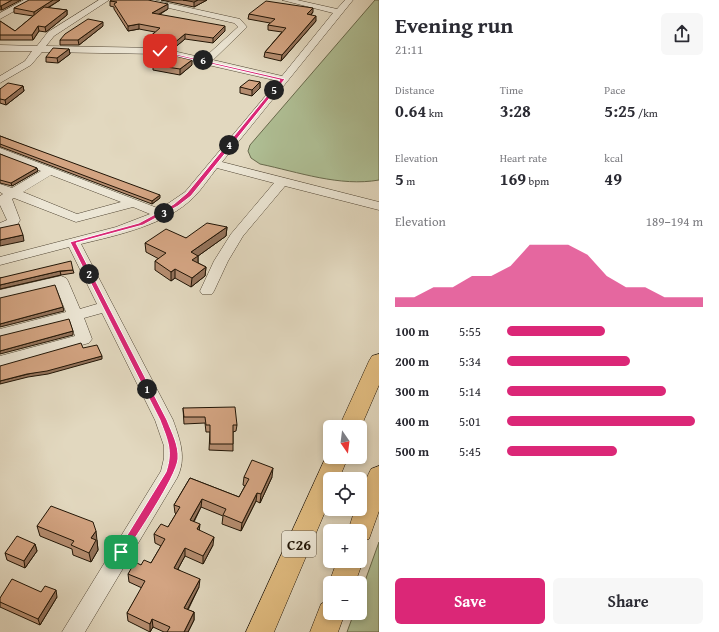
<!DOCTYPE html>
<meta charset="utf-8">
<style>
body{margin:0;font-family:"Gentium Book Plus",serif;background:#f7f7f7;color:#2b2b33;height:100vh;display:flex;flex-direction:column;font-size:15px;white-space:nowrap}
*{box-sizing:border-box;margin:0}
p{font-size:13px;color:#7c7c81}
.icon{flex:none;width:22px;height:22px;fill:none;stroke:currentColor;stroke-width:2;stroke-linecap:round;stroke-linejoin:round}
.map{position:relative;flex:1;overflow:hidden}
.panel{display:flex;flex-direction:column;background:#fff;width:340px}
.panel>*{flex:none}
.needle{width:26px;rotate:166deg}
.controls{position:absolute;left:323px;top:420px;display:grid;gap:8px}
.controls a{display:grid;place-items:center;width:44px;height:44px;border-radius:6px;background:#fff;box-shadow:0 2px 6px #0003;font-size:20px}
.pin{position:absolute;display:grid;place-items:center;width:34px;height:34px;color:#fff;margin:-17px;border-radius:8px;box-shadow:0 2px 6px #0006}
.km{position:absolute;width:20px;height:20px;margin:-10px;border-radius:50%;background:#222;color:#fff;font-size:11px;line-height:20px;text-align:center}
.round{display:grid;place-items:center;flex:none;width:42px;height:42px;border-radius:6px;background:#f7f7f7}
.overview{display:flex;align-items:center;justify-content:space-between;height:68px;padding:0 16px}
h1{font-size:22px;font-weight:800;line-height:30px}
.metrics{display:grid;grid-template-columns:repeat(3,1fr);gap:6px;height:68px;padding:4px 16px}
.metrics div{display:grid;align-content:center}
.metrics b{font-size:17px;font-weight:800}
.metrics small{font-size:11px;font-weight:400}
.metrics p{font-size:11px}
.chart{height:112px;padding:8px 16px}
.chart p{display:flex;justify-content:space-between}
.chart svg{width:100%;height:72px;margin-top:4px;fill:#db2777;opacity:.7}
.action{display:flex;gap:8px;margin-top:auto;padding:8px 16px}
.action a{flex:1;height:46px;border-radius:6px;background:#db2777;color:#fff;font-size:16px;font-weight:800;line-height:46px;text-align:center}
.action a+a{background:#f7f7f7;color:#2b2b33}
ul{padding:0 16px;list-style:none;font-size:13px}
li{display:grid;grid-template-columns:64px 48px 1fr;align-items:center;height:30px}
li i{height:10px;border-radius:5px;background:#db2777}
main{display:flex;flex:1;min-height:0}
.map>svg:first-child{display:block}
</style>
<main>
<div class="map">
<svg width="379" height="632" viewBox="0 0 379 632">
<rect width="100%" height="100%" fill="#e2d8bf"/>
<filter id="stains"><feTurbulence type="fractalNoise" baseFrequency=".005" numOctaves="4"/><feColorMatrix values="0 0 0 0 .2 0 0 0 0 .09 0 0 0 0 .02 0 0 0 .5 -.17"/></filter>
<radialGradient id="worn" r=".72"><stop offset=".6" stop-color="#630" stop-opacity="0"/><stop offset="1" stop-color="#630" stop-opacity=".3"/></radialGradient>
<!-- green -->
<path fill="#afbf95" stroke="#686a4d" d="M375,0H379V180C340,187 298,172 260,164L251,158L248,151L250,145Z
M379,542V632H347L354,613H360V595Z"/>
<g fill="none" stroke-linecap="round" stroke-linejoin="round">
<!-- minor casing -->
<g stroke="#504534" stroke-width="1">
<path id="minor" d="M24,0H34L0,19V13Z
M99,0H109L54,36L46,46L160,48L204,58L238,27L234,23L143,2L139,0H154L240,19L247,27L213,60L282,76L333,13L282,0H297L337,9L345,0H353L222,162L379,202V210L285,186L243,236L228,261L214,291L212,294H202L200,291L214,261L231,234L274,183L217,168C209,178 202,189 194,197C166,225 118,235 81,244L173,420C180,440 187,458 177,478L85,632H62L161,471L164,458V446L155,420L102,313L84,318L92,339L89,343L0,368V356L75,336L70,321L0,339V329L66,312L56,287L0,300V290L61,276L66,278L68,281L80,309L97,304L69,247L0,265V257L116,227L150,214L133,207L76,222L14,198L12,199L20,220L16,227L0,231V223L7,220L0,205V196L3,194L0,192V184L12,188L41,171L0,155V148L160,209L185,192L278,81L160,54L42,52L31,65L0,83V76L25,61L32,51H0V45L37,46L48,32ZM51,175L121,202L77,214L23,192Z"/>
</g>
<!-- major casing -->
<g stroke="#201405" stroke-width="1">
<path id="major" d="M379,354V385L360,429V427H339L369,361L372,356Z
M329,450L330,457H348L339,479H330V500L274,632H246Z
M379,466V511L369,539L360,542V531H348L355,509H360C360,495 364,482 371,469Z
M360,555L363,561L355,583H330V586L329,583L337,561H360Z
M330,600V613H345L338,632H310L321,604Z"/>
</g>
<!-- minor -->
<use href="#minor" fill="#ece6d5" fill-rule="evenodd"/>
<!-- major -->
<use href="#major" fill="#e1bc80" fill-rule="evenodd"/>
</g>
<!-- wall -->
<path fill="#b58d70" stroke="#201405" d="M0,0L2,10H0Z
M60,0L48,8L67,10V15L46,32L39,31L33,40H0V21L15,31L33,16L14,13V8Z
M161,0H207L194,7Z
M110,1L168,9L159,15L225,31L213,43L185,39L173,49L146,45V40L155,32L139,29L128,31L114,9V7L110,6Z
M313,12L311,15L316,21L281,61L264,57L265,52L282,32L268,30V25L270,23L248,19L249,14Z
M103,26L79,45H60V40Z
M69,49L70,54L58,63L46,62V57Z
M153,65H192L180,75L153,70Z
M260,82V88L252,96L240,93V87Z
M23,86L24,91L6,105L0,103V89Z
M0,136L160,198L152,204L1,147H0Z
M0,154L38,171L12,186L0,183Z
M227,227L226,236L198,256V263L206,267L205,276L191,287L175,278L171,281L155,270V261L159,259L146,252L145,243L186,238Z
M73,270L74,273L61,275L0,289V278Z
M183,408L237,425L236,431L233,432V451L209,450L210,432H206L205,423L184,424Z
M244,477H272L260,503L256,501L241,531L222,524L223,516L201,507L194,522L199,530L213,545L203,564L185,556L178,569L199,587L188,610L194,612V620L188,632H164L153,627L150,632L128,621L127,613L142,588L129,582L128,574L141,565L151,563L161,546L155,543L154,534L168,527L176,514L175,513L174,505L190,478L239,497L245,486L243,485Z
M37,526L97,540V541L98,550L91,562L73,555L72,549L40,536Z
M35,544L37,551L25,568L7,560L5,553Z
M57,597L40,625L0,607V598Z"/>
<!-- shaded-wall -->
<path fill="#94735b" stroke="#201405" d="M12,0H21L2,10L1,6Z
M53,0H60L34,16V12Z
M198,0H207L194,7V2Z
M168,4V9L152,18V13Z
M313,8V12L307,19V14Z
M67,10V15L46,32L45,27Z
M316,16V21L281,61L282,55Z
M103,22V26L79,45L78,40Z
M139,24V29L128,31V26Z
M38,26L39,31L33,40L32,35Z
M225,26V31L213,43V38Z
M185,34V39L173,49V44Z
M69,49L70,54L58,63L57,58Z
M192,60V65L180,75V69Z
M260,82V88L252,96V90Z
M23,86L24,91L6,105L5,100Z
M37,168L38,171L12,186L11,183Z
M160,195V198L152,204V201Z
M227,227L226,236L198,256V265L192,269L191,252Z
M23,235L24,241L0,246V240Z
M206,267L205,276L191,287L192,278Z
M175,269V278L171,281V272Z
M60,271L61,275L0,289V285Z
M63,307L64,311L0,327V324Z
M73,331V335L0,354V351Z
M102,356V359L48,374L28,377L0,384V381Z
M273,468L272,477L260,503L261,494Z
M257,493L256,501L241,531L242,523Z
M202,499L201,507L190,528V520Z
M200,524L199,533L197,529Z
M96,531L98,550L91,562L89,553L91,538Z
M214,537L213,545L203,564V556Z
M35,544L37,551L25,568L24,561Z
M185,548V556L174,576V568Z
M200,579L199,587L184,616V608Z
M56,590L57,597L40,625L38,619Z
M194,612V620L188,632H184Z
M152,619L153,627L150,632V624Z"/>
<!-- building -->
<path fill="#d3a482" stroke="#201405" d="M0,0H12L1,6H0Z
M29,0H53L34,12L14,8Z
M112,0H148L168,4L152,13L225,26L213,38L185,34L173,44L146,40L160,28L139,24L128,26L114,4L117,2L110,1Z
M183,0H198L194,2Z
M266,1L313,8L307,14L316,16L282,55L265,52L286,28L268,25L275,19L249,14Z
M44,7L67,10L45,27L38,26L32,35H0V21L15,31Z
M88,19L103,22L78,40H60L65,34Z
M53,48L69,49L57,58L46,57Z
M167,54L192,60L180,69L153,65Z
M249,80L260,82L252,90L240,87Z
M8,83L23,86L5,100L0,99V89Z
M0,136L160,195L152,201L0,144Z
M0,154L37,168L11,183L0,180Z
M207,223L227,227L191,252L198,256L192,260L206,267L192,278L175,269L171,272L155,261L166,253L145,243L166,229L186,238Z
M19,224L23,235L0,240V228Z
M71,261L73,270L60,271L0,285V278Z
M55,285L63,307L0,324V298Z
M69,319L73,331L0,351V336Z
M81,343L83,348L97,345L102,356L47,371L27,374L0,381V366Z
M235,407L237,425H233V444H210V425H206L205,417H184L183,408Z
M252,460L273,468L261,494L257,493L242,523L223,515L226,509L202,499L190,520L200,524L197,529L214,537L203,556L185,548L174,568L200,579L184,608L194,612L184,632H167L170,627L152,619L150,624L127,613L145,581L128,574L135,562L141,565L144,560L151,563L165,539L154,534L161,524L168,527L180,507L174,505L190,478L239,497L249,479L244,477Z
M51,506L93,522L96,531L91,538L96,540L89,553L71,545L74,541L37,526Z
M17,536L35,544L24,561L5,553Z
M12,579L41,592L45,586L56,590L38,619L0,602V598Z"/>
<!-- route -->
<path fill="#db2777" stroke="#fff" d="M158,50L285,79L191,196L178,206L143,225L76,243L167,420C172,433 179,445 178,459C176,478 136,536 124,555L121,556L117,552L118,550L166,472C173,451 168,441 160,420L70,242L139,223L174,204L187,193L280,80L160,52Z"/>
<g text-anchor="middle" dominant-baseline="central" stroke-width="3" stroke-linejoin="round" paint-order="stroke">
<!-- shield labels -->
<rect fill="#ece6d5" stroke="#5d5343" stroke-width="1" x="282" y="531" width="34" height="26" rx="3"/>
<g font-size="15" font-weight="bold" fill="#201405">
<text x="299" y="544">C26</text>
</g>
</g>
<rect width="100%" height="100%" filter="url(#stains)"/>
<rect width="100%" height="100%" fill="url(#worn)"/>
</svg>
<div class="controls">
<a><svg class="needle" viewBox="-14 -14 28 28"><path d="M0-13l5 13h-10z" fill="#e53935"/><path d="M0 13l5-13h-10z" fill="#7c7c81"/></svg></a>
<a><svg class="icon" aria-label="locate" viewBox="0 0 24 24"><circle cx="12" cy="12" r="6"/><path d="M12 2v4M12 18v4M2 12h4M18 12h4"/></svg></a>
<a>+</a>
<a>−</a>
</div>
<div class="pin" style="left:121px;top:552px;background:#1e9e55"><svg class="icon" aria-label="arrive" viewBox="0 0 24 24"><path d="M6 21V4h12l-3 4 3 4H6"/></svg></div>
<div class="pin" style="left:160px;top:51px;background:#d93025"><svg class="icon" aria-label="check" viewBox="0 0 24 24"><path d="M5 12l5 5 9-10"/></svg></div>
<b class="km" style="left:147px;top:389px">1</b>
<b class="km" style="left:89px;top:274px">2</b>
<b class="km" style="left:164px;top:213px">3</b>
<b class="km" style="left:229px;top:145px">4</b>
<b class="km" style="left:274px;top:90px">5</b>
<b class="km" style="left:203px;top:60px">6</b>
</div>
<section class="panel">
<div class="overview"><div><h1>Evening run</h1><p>21:11</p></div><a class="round"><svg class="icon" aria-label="share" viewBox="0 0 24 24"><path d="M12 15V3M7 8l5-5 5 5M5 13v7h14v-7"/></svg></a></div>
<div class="metrics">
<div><p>Distance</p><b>0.64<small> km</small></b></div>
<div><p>Time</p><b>3:28</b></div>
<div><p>Pace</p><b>5:25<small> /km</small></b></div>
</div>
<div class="metrics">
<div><p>Elevation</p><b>5<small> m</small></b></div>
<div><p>Heart rate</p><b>169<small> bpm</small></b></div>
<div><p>kcal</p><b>49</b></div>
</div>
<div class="chart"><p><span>Elevation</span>189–194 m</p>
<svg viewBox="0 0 160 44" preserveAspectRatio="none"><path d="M0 44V38L10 38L20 32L30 32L40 25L50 25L60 19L70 6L80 6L90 6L100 12L110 25L120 32L130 32L140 38L150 38L160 38V44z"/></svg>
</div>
<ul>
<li><b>100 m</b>5:55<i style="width:50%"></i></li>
<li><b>200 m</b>5:34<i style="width:63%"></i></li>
<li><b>300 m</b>5:14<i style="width:81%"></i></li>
<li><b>400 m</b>5:01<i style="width:96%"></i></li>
<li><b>500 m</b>5:45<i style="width:56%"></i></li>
</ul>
<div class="action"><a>Save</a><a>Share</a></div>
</section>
</main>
